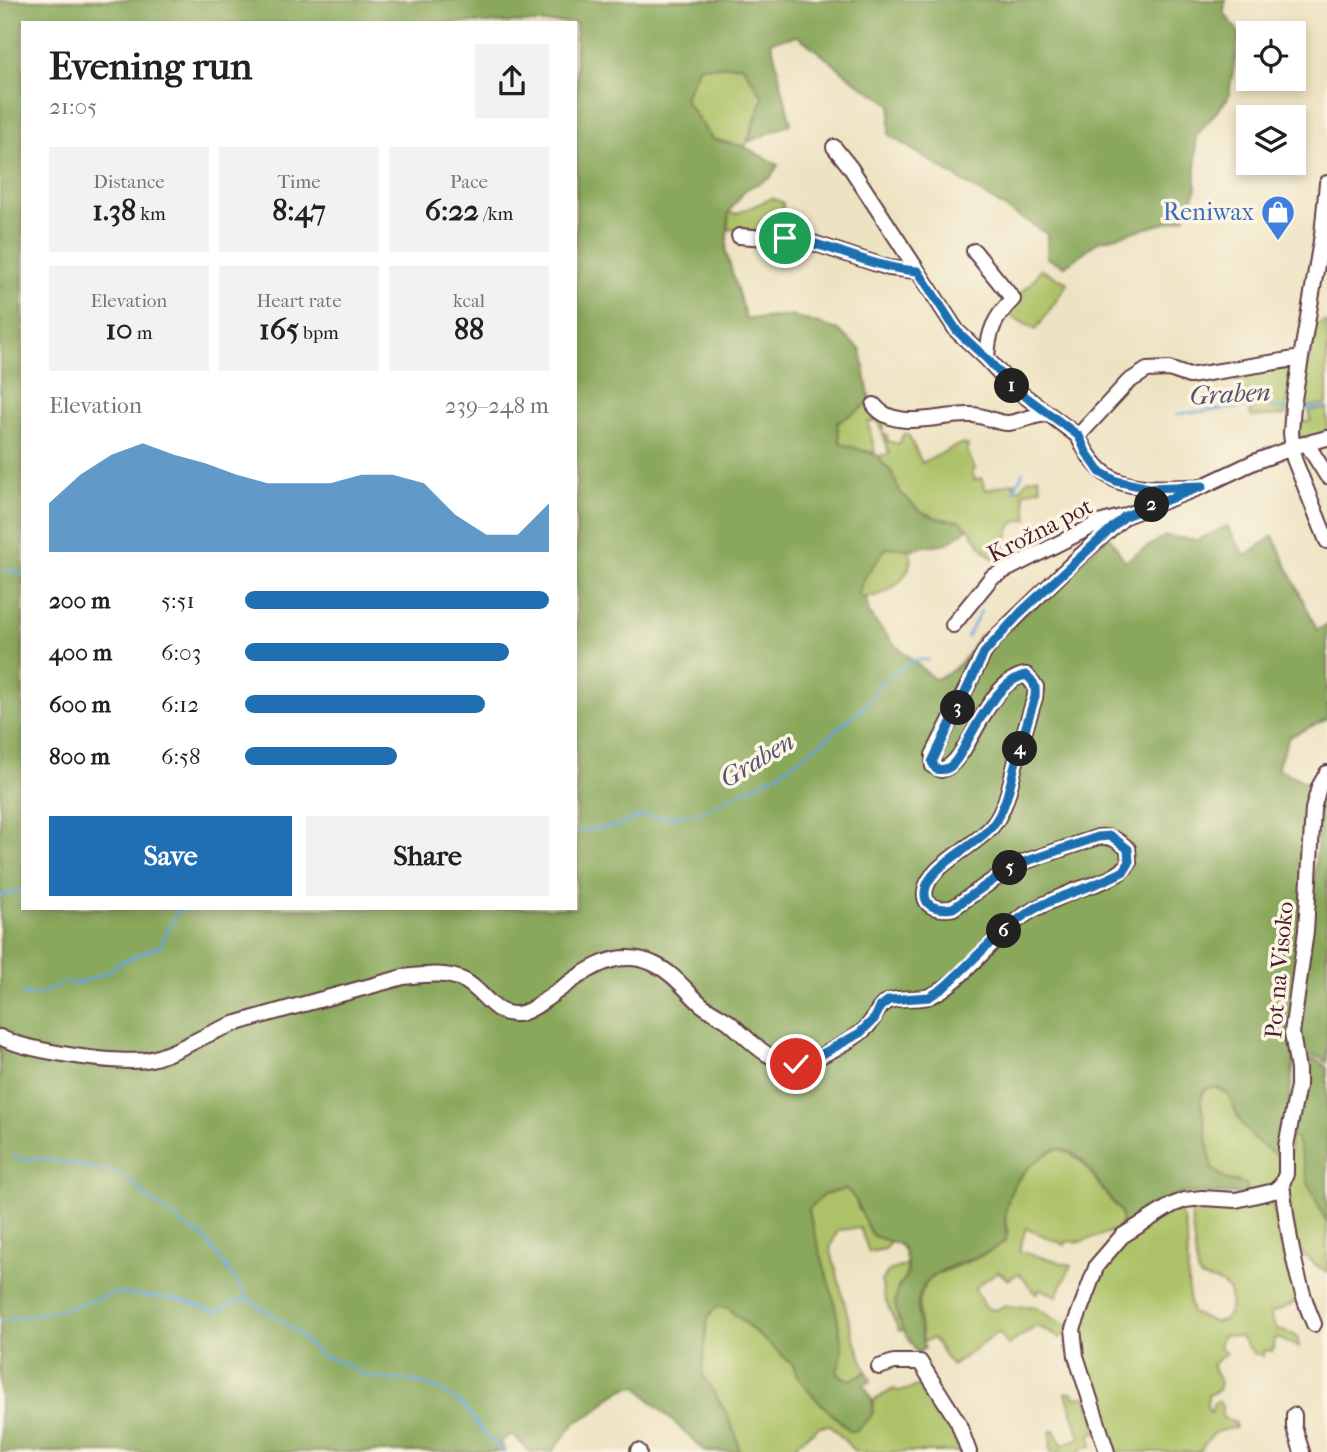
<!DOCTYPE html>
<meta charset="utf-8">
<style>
body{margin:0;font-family:"IM FELL French Canon",serif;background:#f2f2f2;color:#202124;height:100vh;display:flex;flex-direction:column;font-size:26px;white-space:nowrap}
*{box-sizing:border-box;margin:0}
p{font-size:23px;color:#757577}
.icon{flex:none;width:38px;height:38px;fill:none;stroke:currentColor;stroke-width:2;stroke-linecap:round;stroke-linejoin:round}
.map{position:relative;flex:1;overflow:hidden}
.details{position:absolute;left:21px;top:21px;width:556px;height:889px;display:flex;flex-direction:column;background:#fff;border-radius:0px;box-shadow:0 4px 10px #0003}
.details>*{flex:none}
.controls{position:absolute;left:1236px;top:21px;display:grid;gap:14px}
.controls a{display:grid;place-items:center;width:70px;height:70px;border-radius:0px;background:#fff;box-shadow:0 4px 10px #0003;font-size:35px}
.pin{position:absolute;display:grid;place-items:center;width:60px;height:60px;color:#fff;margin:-30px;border:4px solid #fff;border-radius:50%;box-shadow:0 2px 7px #0007}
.km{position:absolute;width:35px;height:35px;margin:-18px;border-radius:50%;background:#222;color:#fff;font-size:19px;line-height:35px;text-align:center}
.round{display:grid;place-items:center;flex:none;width:74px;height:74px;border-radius:0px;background:#f2f2f2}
.overview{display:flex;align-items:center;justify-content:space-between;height:119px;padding:0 28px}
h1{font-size:38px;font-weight:700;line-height:52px}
.stats{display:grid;grid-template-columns:repeat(3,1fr);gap:10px;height:119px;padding:7px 28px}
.stats div{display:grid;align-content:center;border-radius:0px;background:#f2f2f2;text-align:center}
.stats b{font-size:30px;font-weight:700}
.stats small{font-size:19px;font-weight:400}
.stats p{font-size:19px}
.chart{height:196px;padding:14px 28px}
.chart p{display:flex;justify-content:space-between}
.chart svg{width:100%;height:126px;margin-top:7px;fill:#1f6fb2;opacity:.7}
.button{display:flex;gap:14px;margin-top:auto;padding:14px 28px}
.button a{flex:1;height:80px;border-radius:0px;background:#1f6fb2;color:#fff;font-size:28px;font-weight:700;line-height:80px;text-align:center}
.button a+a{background:#f2f2f2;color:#202124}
ul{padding:0 28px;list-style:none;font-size:23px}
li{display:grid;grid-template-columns:112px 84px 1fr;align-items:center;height:52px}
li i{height:18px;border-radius:9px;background:#1f6fb2}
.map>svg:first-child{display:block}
</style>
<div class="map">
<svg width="1327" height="1452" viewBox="0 0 1327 1452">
<rect width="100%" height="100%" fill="#fcf5e5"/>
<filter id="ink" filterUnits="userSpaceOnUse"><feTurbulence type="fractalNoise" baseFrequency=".0143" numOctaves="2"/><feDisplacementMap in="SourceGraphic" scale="14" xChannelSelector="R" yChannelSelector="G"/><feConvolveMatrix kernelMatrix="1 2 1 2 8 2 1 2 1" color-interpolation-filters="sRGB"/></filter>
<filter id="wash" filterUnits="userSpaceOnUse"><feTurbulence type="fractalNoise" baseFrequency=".00686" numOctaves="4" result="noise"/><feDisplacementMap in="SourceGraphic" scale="28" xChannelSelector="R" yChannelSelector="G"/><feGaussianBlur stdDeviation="1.57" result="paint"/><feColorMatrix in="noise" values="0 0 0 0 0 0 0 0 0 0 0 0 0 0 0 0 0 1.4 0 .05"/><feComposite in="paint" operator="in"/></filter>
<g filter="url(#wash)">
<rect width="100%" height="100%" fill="#ede3c2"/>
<!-- green -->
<path fill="#adc267" stroke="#7c7049" stroke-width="2" d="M742,65L763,97L745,147L712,139L684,99L699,67Z
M772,198L783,203V229L776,234L727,229L729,212L736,214Z
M1040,269L1068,283L1036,330L1001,311C1013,295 1032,289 1040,269Z
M1327,322V404L1299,408L1298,405L1310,355L1311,330L1315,325Z
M1293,364L1285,415L1252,417L1233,369Z
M870,402L887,415L882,432L878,420L868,422L875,453L843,446L837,435V424C848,415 859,411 870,402Z
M1327,408V434L1302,439L1296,432V423L1311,421L1309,411Z
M904,433L909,436L922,463L960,444L968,445L967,450L975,469L972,471L975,480L981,478L986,490L1015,482L1014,488L1020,490L1027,480L1038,476L1041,488L1023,493L1028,519L1013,523C1005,540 1002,544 1010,562C987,565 979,539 966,526C957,518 945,520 935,518C921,514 905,500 897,488C894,483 895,478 892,473C887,467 882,464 879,456L889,454L883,434L888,436L887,441L899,444Z
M890,546L910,550C917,577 881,603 858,596C863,578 874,556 890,546Z
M1214,1087L1229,1095L1242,1124L1253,1138L1282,1158L1280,1183L1249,1194L1238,1181L1227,1180L1212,1169L1201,1102C1202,1093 1204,1089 1214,1087Z
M1290,1136L1297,1138L1309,1185L1327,1224V1273L1301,1253L1295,1240L1290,1210Z
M1058,1149C1084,1156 1092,1176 1107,1196C1112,1203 1126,1213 1121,1223C1117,1231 1106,1233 1098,1236C1087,1240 1079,1243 1067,1241L1065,1245L1026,1228L1019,1251L1071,1265L1057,1296L1040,1289L1036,1294L1019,1273L1008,1280L998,1271L975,1288C981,1302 987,1318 1005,1305L1013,1307L1032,1306L1067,1326V1331L1060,1338L1037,1326L1008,1345L998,1332L952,1366L933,1338L923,1342C908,1265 937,1280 989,1252C997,1248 1002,1238 1008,1232C996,1197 1027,1160 1058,1149Z
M846,1189L855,1196L858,1209L881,1239L891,1240L885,1249L869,1252L860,1228L838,1230L830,1247L852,1332L867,1372L850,1380L843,1378L837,1372L842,1355V1345L835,1305L808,1210L823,1195Z
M1268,1196L1273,1208L1283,1258H1293L1299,1298L1293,1304L1270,1314L1276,1329L1297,1336L1299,1347L1277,1338L1274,1339L1273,1351L1264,1350L1263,1356L1254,1354L1241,1337L1223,1335L1219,1346L1226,1353L1212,1365L1220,1382L1218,1391L1208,1395L1207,1406L1211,1413L1214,1403L1218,1401L1222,1406V1417L1235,1423L1236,1428C1214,1430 1211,1433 1200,1452H1111L1082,1363L1079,1334L1096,1271L1114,1249L1171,1209L1179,1211C1194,1233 1183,1285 1192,1313L1214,1322L1224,1320C1232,1310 1235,1293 1222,1284C1217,1281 1207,1280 1200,1277L1197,1270L1190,1206Z
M908,1264L906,1278L898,1287L903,1330L899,1331L885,1299L881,1281L889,1271Z
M719,1306L728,1308L793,1365L797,1376L850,1431L874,1409V1400L894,1389L899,1392L924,1384L923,1380L927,1378L966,1452H855L831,1425L820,1426L796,1444L802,1452L784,1449L779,1452H739L737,1438L726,1413L702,1373L707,1321L711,1312Z
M1073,1392L1075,1398L1086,1396L1097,1431L1091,1434L1092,1446L1081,1448L1082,1452H1051L1050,1432L1054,1430L1062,1445L1080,1438L1066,1393Z"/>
<!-- forest -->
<path fill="#8aa85c" stroke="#6a6444" stroke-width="2" fill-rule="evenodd" d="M0,0H1225L1224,13L1240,34L1228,98L1196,136V190L1184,218L1099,241L1065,266L1047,258V234L889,135L891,104L859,84L798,36L771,41L791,124L748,142L763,97L742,65L699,67L684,99L712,139L745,147L778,165L770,178L746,189L729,212L726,252L746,319L793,316L838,330L861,350L870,402C859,411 848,415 837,423L840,443L879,456L882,463L891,471L900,492L920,511L939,519L961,521L967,529C948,544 949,544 926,546C920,546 915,550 909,549C900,549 894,546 886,548L864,578L858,595L866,598L869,614L893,643L934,679C956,675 969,653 980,635L987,639L990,646L1109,536L1125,561L1165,536L1198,540L1227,526L1245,556L1273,536L1317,630L1327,625V719L1289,737L1277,768L1315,787L1293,1069L1282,1158C1262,1148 1247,1135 1237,1115C1234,1109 1232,1100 1228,1094C1223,1088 1214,1087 1207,1088L1202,1093L1201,1102L1212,1169L1227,1180L1246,1184L1249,1194L1182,1193L1125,1230L1121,1224C1124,1211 1115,1205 1108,1196C1096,1182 1081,1147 1058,1149C1051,1149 1044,1156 1039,1159C1028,1167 1019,1175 1013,1187C1008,1196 1006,1209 1005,1219C1005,1227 1008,1232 1006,1240C978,1267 916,1260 918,1310C919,1323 920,1336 925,1348L917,1353C906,1336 890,1311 897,1291C899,1284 905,1279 908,1272C904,1237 900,1246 873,1236C862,1221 860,1200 846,1189L823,1195L808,1210L835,1305L842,1345V1355L837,1372L843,1378L850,1380L867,1372L871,1381L864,1385C878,1411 878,1412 855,1431H850C830,1410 803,1393 793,1365L728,1308L719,1306L711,1312L707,1321L702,1373L726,1413L737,1438L739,1452H706L649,1399L638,1386L626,1388L611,1396L596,1411L575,1423L552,1452H530L512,1434L500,1442L505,1452H0ZM23,23H576V908H23Z
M1327,780V1063L1321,1058L1301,1053V1029L1320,809Z
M1307,1058L1319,1061L1327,1068V1224L1309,1185L1297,1139L1290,1136L1301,1060Z"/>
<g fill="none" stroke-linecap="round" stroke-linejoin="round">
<!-- stream -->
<path stroke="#65a4d7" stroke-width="2.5" d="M1298,410L1327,407
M1177,414L1262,405L1288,410
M1014,491L1023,472
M5,569L23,575
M967,637L981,611
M576,832L616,826L642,816L671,817L701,812L776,775L821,743L861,709L871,699L878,685L903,666L916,660H928
M0,896L23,890
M171,908L177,912L191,908
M22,994L38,995L62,983H80L108,972L117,964L161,945L177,912
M14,1156L24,1160L40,1158L114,1172L128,1179L150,1200L173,1215L185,1227L204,1237L249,1299
M0,1322L72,1307L116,1293L181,1300L218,1312L235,1301L250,1300L291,1327L320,1355L344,1363L368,1377L413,1381L441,1390L464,1406L483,1432L504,1452"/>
</g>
</g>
<g filter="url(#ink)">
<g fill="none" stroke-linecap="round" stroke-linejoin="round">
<!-- minor casing -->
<g stroke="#623c42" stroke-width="18">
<path id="minor" d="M834,147L850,167L957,331L987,359L1014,388L1078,436
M1327,183L1322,235L1293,405L1291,433L1294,459L1327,541
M739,236L807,241L889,268L917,271
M974,251L1013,299C994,318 988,332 987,359
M874,405C895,433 943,413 972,415C984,415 998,424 1009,423C1022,421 1034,415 1047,414
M1307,444L1327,476
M1191,487C1136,488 1104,493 1078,436L1128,382L1147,370L1169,369L1189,376L1301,358
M953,625L992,577L1099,523L1121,517
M0,1037C25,1051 123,1066 151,1059C180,1052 205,1033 234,1024C290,1007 347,993 403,977C423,975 446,971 465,981C484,991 493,1016 517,1014C527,1013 537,1006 545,1000C577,978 612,944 654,964C674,973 686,991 702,1005C710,1011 720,1016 729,1022C747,1037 769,1064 795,1063C812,1063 852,1041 865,1029C873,1022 876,1010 884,1004C897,994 916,1002 930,996C964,982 994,934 1026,914C1041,905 1058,898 1074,891C1093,884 1117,880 1129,863L1128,849C1118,840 1112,836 1098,837L1015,865L953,908C941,910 924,909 925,892C928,865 977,846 993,825C1006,809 1010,785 1015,765C1021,742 1028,720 1035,697L1036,687L1026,675C984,681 972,762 941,770L933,766V755L984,653L996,637L1077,559L1125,516L1203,486L1254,462L1300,445L1327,438
M1282,1184C1288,1232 1295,1280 1314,1324
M879,1367L894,1362H920L958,1422L969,1452
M1294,1415V1427L1302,1452
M638,1451L639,1452
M1107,1452L1076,1356L1073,1329L1097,1265L1122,1236L1172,1205L1185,1200L1202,1198L1236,1200L1274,1191L1282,1184L1286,1174V1146L1298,1086V1070L1292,1033L1306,931L1313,809L1319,787L1327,773"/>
</g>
<!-- minor -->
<use href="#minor" stroke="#fff" stroke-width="14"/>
</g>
</g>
<g fill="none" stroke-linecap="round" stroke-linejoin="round" filter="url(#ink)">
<!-- route casing -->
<g stroke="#fff" stroke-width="14">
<path id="route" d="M785,238C831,243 872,269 918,271L957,331L987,359L1014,388L1079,436L1086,452L1100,472L1116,481L1149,488L1203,486L1125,516L1022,611L984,653L932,762L936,769C942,770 947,770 951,766C959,759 964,747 969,738C980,718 1002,679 1026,675C1035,682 1036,687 1035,697C1028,720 1021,742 1015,765C1010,785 1006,808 993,825C977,846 927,866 925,892C924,909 941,910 953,908L1015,865L1098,837L1111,836L1128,849L1129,863L1124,871C1097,886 1066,893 1038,907C1001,927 973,962 942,989L929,997L889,1000L880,1007L875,1018L860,1033L817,1057L796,1064"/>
</g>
<!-- route -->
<use href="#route" stroke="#1f6fb2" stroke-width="9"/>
</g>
<!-- icons -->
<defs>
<g id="shop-pin" transform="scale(1.75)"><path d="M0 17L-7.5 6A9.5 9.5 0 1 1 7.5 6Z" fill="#3f7fe0" stroke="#fcf5e5"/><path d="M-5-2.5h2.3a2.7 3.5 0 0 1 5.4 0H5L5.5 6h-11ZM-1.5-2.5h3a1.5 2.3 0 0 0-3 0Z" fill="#fff"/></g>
</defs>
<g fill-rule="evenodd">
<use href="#shop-pin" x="1278" y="212"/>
</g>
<g text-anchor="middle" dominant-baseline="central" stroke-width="7" stroke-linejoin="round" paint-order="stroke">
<!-- shop labels -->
<g font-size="24" fill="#366cbe" stroke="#fcf5e5" text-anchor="end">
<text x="1254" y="212">Reniwax</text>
</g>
<!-- street labels -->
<g font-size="24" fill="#4a1f2b" stroke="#fcf5e5">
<text transform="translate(1040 530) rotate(-27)">Krožna pot</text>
<text transform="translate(1279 970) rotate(-85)">Pot na Visoko</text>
</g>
<!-- water labels -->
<g font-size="26" font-style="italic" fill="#555470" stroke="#fcf5e5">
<text transform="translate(1230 394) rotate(-3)">Graben</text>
<text transform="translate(757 760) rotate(-31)">Graben</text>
</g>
</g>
</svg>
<div class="controls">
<a><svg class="icon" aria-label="locate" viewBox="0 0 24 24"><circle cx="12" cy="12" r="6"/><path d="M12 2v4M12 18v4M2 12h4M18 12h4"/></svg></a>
<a><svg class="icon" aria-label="layers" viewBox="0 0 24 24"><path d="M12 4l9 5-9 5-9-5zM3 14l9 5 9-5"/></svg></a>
</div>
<div class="pin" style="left:785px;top:238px;background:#1e9e55"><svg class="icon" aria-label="arrive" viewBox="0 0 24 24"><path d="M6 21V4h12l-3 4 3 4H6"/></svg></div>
<div class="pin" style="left:796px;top:1064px;background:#d93025"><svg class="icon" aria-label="check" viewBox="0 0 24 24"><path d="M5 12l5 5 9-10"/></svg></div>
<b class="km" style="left:1012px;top:386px">1</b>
<b class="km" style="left:1152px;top:505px">2</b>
<b class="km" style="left:958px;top:708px">3</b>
<b class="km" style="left:1020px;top:749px">4</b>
<b class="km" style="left:1010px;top:868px">5</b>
<b class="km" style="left:1004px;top:931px">6</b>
<section class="details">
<div class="overview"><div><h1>Evening run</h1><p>21:05</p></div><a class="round"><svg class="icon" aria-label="share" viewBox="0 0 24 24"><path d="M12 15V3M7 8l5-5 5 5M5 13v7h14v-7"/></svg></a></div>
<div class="stats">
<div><p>Distance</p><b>1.38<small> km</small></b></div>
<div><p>Time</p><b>8:47</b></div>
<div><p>Pace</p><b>6:22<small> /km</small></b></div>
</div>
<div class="stats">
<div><p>Elevation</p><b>10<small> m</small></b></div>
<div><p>Heart rate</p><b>165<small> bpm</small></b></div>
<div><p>kcal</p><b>88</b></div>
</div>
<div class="chart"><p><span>Elevation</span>239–248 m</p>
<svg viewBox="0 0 160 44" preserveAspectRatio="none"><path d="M0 44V27L10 17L20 10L30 6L40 10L50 13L60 17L70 20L80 20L90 20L100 17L110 17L120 20L130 31L140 38L150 38L160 27V44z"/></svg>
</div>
<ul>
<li><b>200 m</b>5:51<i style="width:100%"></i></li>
<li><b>400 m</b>6:03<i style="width:87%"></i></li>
<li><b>600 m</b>6:12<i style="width:79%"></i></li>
<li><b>800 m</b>6:58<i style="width:50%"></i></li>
</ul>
<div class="button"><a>Save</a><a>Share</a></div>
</section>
</div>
